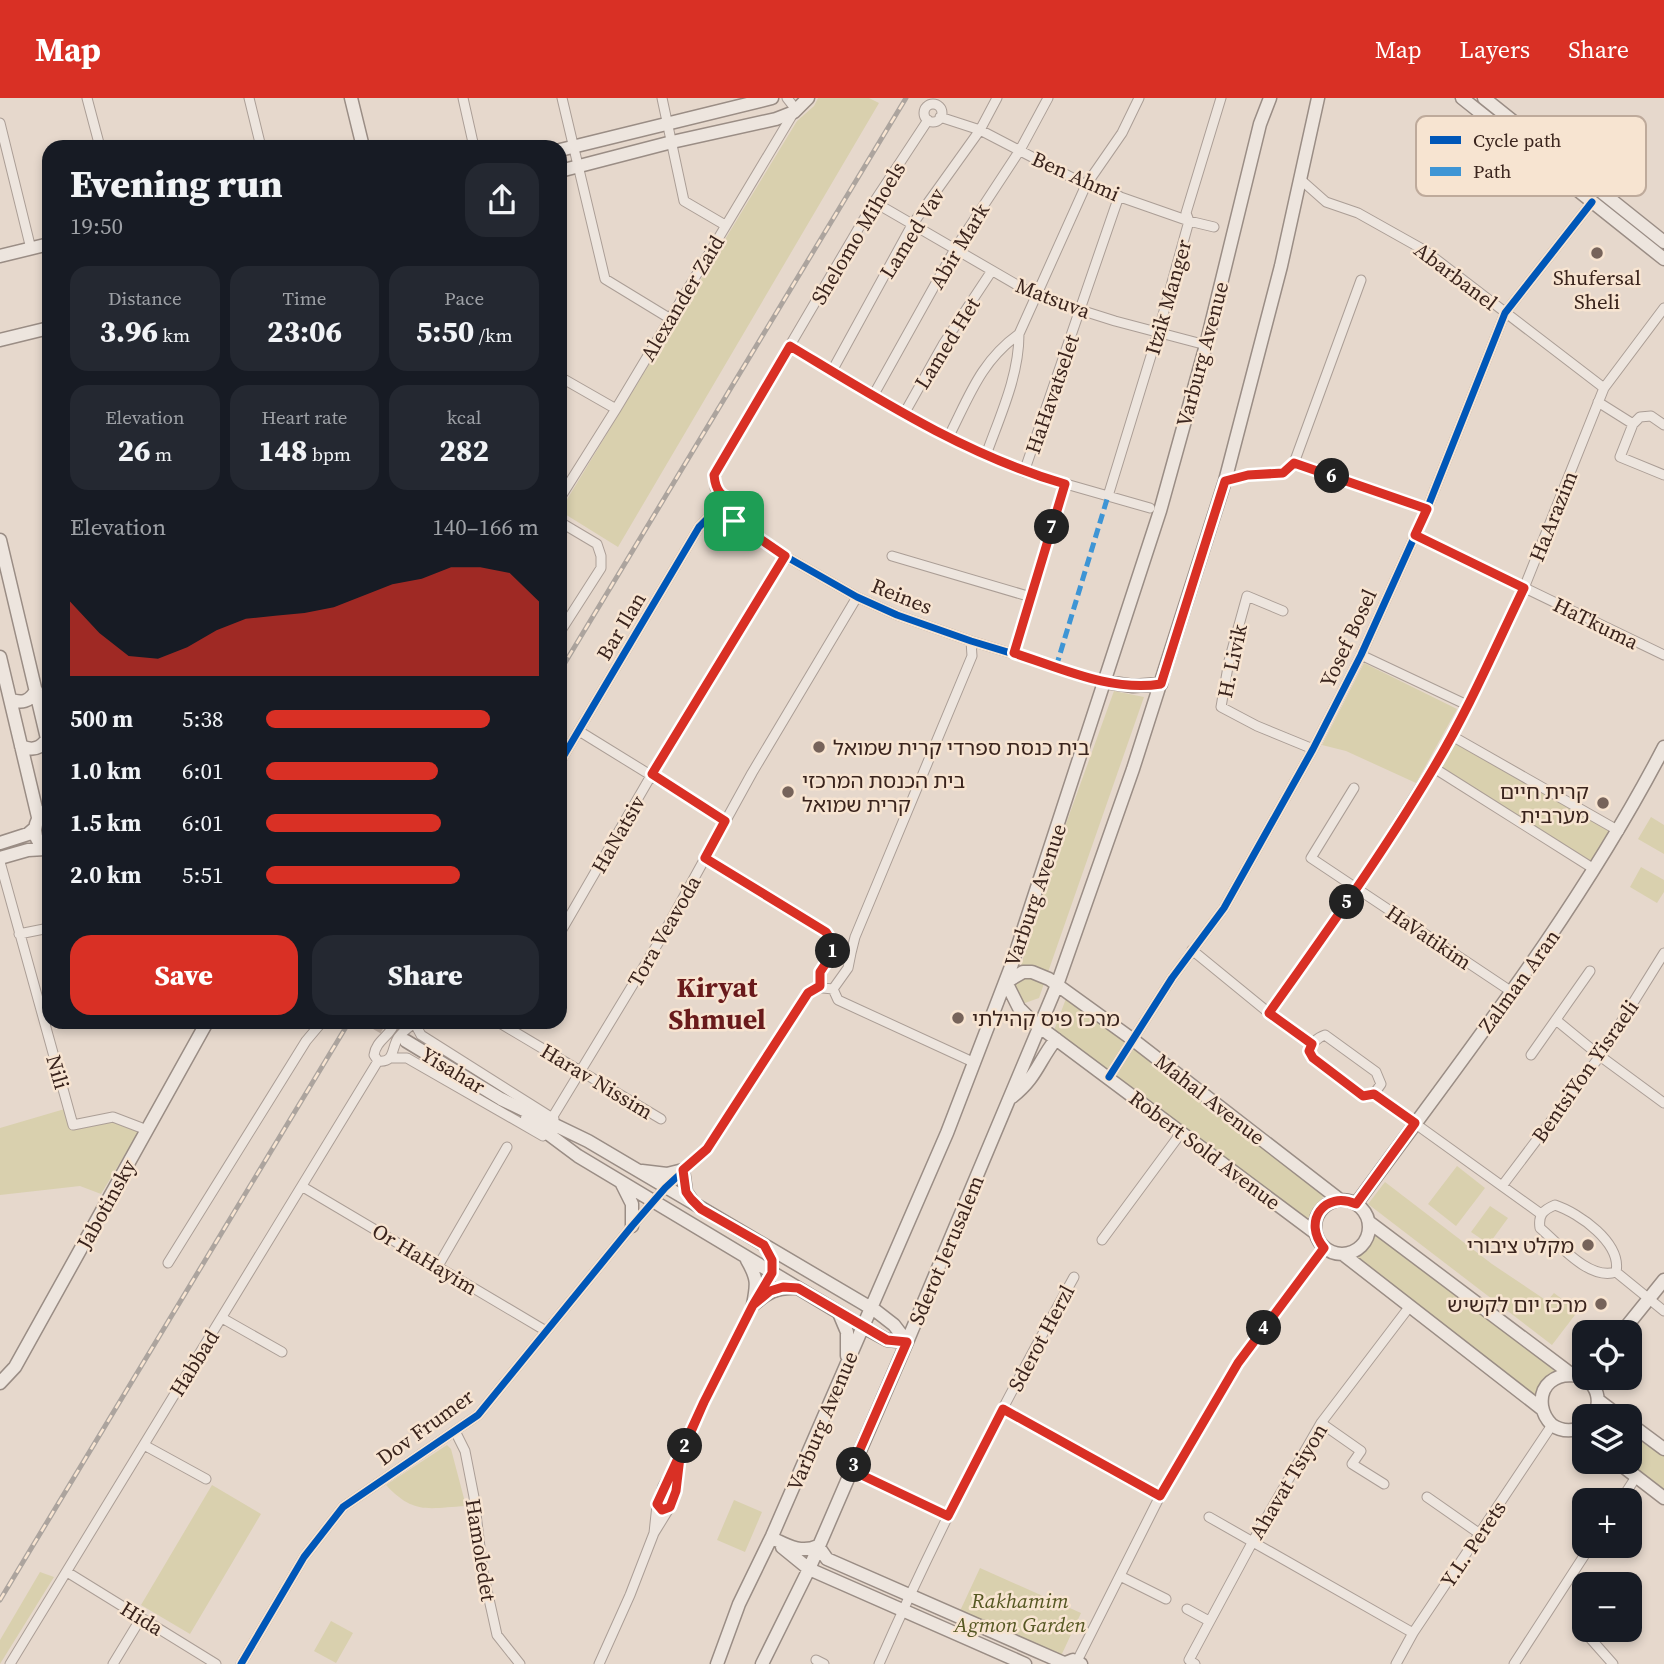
<!DOCTYPE html>
<meta charset="utf-8">
<style>
body{margin:0;font-family:"Source Serif 4","Noto Sans Hebrew",serif;background:#242831;color:#f1f3f6;height:100vh;display:flex;flex-direction:column;font-size:26px;white-space:nowrap}
*{box-sizing:border-box;margin:0}
p{font-size:23px;color:#9ea1a6}
.icon{flex:none;width:38px;height:38px;fill:none;stroke:currentColor;stroke-width:2;stroke-linecap:round;stroke-linejoin:round}
.map{position:relative;flex:1;overflow:hidden}
.details{position:absolute;left:42px;top:42px;width:525px;height:889px;display:flex;flex-direction:column;background:#171b24;border-radius:21px;box-shadow:0 4px 10px #0003}
.details>*{flex:none}
.tools{position:absolute;left:1572px;top:1222px;display:grid;gap:14px}
.tools a{display:grid;place-items:center;width:70px;height:70px;border-radius:14px;background:#171b24;box-shadow:0 4px 10px #0003;font-size:35px}
.pin{position:absolute;display:grid;place-items:center;width:60px;height:60px;color:#fff;margin:-30px;border-radius:14px;box-shadow:0 4px 10px #0006}
.km{position:absolute;width:35px;height:35px;margin:-18px;border-radius:50%;background:#222;color:#fff;font-size:19px;line-height:35px;text-align:center}
.round{display:grid;place-items:center;flex:none;width:74px;height:74px;border-radius:21px;background:#242831}
.summary{display:flex;align-items:center;justify-content:space-between;height:119px;padding:0 28px}
h1{font-size:38px;font-weight:800;line-height:52px}
.figures{display:grid;grid-template-columns:repeat(3,1fr);gap:10px;height:119px;padding:7px 28px}
.figures div{display:grid;align-content:center;border-radius:18px;background:#242831;text-align:center}
.figures b{font-size:30px;font-weight:800}
.figures small{font-size:19px;font-weight:400}
.figures p{font-size:19px}
.chart{height:196px;padding:14px 28px}
.chart p{display:flex;justify-content:space-between}
.chart svg{width:100%;height:126px;margin-top:7px;fill:#d93025;opacity:.7}
.cta{display:flex;gap:14px;margin-top:auto;padding:14px 28px}
.cta a{flex:1;height:80px;border-radius:21px;background:#d93025;color:#fff;font-size:28px;font-weight:800;line-height:80px;text-align:center}
.cta a+a{background:#242831;color:#f1f3f6}
ul{padding:0 28px;list-style:none;font-size:23px}
li{display:grid;grid-template-columns:112px 84px 1fr;align-items:center;height:52px}
li i{height:18px;border-radius:9px;background:#d93025}
header{display:flex;align-items:center;gap:42px;box-sizing:border-box;height:98px;padding:0 35px;background:#d93025;color:#fff}
header strong{font-size:33px}
nav{display:flex;gap:38px;margin-inline-start:auto;font-size:24px}
.map>svg:first-child{display:block}
</style>
<header>
<strong>Map</strong>
<nav><a>Map</a><a>Layers</a><a>Share</a></nav>
</header>
<div class="map">
<svg width="1664" height="1566" viewBox="0 0 1664 1566">
<rect width="100%" height="100%" fill="#e6d8cc"/>
<!-- green -->
<path fill="#d9d0ae" d="M818,0H869L879,5L618,449L560,413L797,23L814,8Z
M1364,565L1457,611L1416,685L1346,653L1322,647Z
M1114,593L1144,599L1039,900L1025,905L1018,902L1013,894L1050,770Z
M1454,642L1613,734L1594,765L1439,669Z
M1651,719L1664,727V756L1638,741Z
M1641,769L1664,782V794L1657,805L1630,789Z
M1067,898L1128,942L1107,974L1053,935Z
M1132,946L1328,1092L1305,1124L1113,978Z
M68,1010L73,1027L113,1019L141,1030L101,1096L80,1088L0,1097V1030Z
M1457,1068L1485,1090L1456,1128L1428,1106Z
M1385,1084L1492,1166L1547,1203L1554,1195L1578,1213L1552,1247L1368,1106Z
M1490,1108L1508,1120L1489,1146L1471,1134Z
M1377,1131L1558,1269L1535,1302L1355,1162Z
M1629,1329L1664,1355V1396L1621,1363H1629Z
M447,1347L451,1351L466,1408C428,1410 414,1417 386,1387Z
M212,1387L261,1416L190,1536L141,1507Z
M734,1402L762,1414L745,1454L717,1442Z
M980,1470L1081,1515L1061,1558L960,1513Z
M40,1474L54,1479L0,1566V1542Z
M331,1523L353,1535L336,1565L314,1553Z"/>
<g fill="none" stroke-linecap="round" stroke-linejoin="round">
<!-- secondary-tunnel -->
<path stroke="#c4b4a9" stroke-width="12" stroke-dasharray="12 6" stroke-linecap="butt" d="M373,924L406,943"/>
<!-- street casing -->
<g stroke="#ab9e96" stroke-width="11">
<path id="street" d="M87,0L100,49
M249,0L261,49
M463,0L474,49
M562,0L605,181L669,220
M662,0L684,103L725,127
M924 15a9 9 0 1 1 18 0a9 9 0 1 1-18 0Z
M940,19L980,32L1086,87L1189,123L1214,129
M0,25L31,151
M1300,81L1326,104L1358,115L1424,152L1604,290
M874,104L1036,198L1115,223L1206,247
M790,248L948,340L1024,374L1150,410
M832,273L912,127L980,32L997,0
M560,279L616,311
M873,298L955,151L1020,52L1048,0
M1598,304L1633,326L1620,359L1664,377
M904,316L944,245L991,174
M1633,326L1640,319L1651,318L1664,327
M948,340C969,299 980,264 1019,236L1086,87L1122,35L1139,0
M986,357C1000,318 1019,278 1019,236
M1294,365L1361,182
M1024,374L1119,98
M1225,383L1248,377L1283,375L1294,365L1427,411
M1108,398L1158,235L1189,123L1186,115L1221,0
M560,400L616,311L794,14V9L787,0
M734,423L741,407L724,399L715,390L714,377L874,104L928,22
M560,424L597,446L601,458V470L560,534
M1415,437L1664,557
M892,458L1031,499
M1283,513L1247,498L1229,563L1221,609L1257,628L1313,651
M1014,556L1065,386
M1361,557L1467,607
M579,633L725,723
M1452,638L1619,733
M560,664L699,429L707,421L718,417L732,421L785,458L857,499L897,517L971,543L1106,584
M1434,670L1594,771
M1354,690L1311,760L1512,894
M705,760L826,834L836,850
M0,764L73,1027L113,1019L147,1032
M560,835L652,676L785,458
M19,836L49,830
M841,849L848,851L851,855L848,870L833,891L823,890L819,882L824,867L836,850Z
M1192,852L1269,915L1312,946
M851,855L855,839L972,558L971,543
M833,891L838,902L975,965
M1269,915L1357,791L1452,638L1524,490L1604,290L1664,210
M1556,922L1600,958L1664,1005
M395,924C391,938 376,942 374,957L378,963C395,965 391,951 398,940C402,934 409,930 414,924
M414,924L421,937L554,1021
M498,924L661,1021
M1325,937L1376,974L1381,986L1374,996L1363,998L1313,960L1309,953C1313,945 1316,940 1325,937Z
M1531,957L1590,873
M391,960H407L543,1038
M1109,979L1172,880L1224,810L1313,651L1361,557L1427,411L1505,215L1592,104
M1374,996L1541,1116
M552,1020L660,842L752,675L857,499
M1502,1088L1600,958L1664,855
M303,1089L546,1233
M1555,1107C1579,1115 1622,1145 1616,1174C1589,1183 1559,1146 1540,1130C1538,1117 1543,1112 1555,1107Z
M1102,1142L1181,1035
M168,1165L306,943L322,924
M438,1168L507,1049
M1616,1174L1664,1213
M222,1220L282,1254
M1003,1311L1160,1398
M1321,1325L1361,1353L1352,1366L1384,1386
M455,1333L465,1353L474,1399L483,1474L497,1537L520,1566
M144,1347L206,1381
M851,1372L948,1418
M1427,1399L1480,1436
M1621,1402L1636,1379
M1209,1419L1413,1535
M654,1435L657,1407L663,1388L680,1359L704,1304L742,1229L772,1175V1162L764,1148
M67,1474L216,1566
M1120,1478L1166,1501
M1187,1511L1209,1523
M1590,1540L1613,1566
M816,1562L824,1566
M1077,1563L1160,1398L1238,1265L1324,1150
M10,1566L378,963
M113,1566L141,1520
M241,1566L304,1459L343,1409L478,1317L632,1128L665,1090L707,1051L809,895L820,888
M599,1566L630,1497L654,1435L670,1409L676,1393L680,1364
M879,1566C937,1433 1004,1305 1074,1179
M1195,1566L1189,1562L1253,1443L1321,1325L1410,1208
M1396,1566L1413,1535L1552,1327
M1514,1566L1591,1447"/>
</g>
<!-- secondary casing -->
<g stroke="#9a8d85" stroke-width="15">
<path id="secondary" d="M351,0L363,49
M1462,0L1664,161
M1484,0L1664,144
M560,52L772,0
M560,73L672,44L776,21L794,14L808,0
M0,158L49,146
M0,242L49,230
M0,442L49,649
M0,559L38,719
M1106,584L1133,588L1161,586
M10,601C21,606 30,604 36,592
M21,648C32,653 40,651 47,641
M49,711C31,721 30,743 49,752
M0,745L28,736L35,730
M0,760L28,752L45,751
M406,943L501,1001L588,1043L876,1213L894,1227L907,1244
M1012,999C1037,979 1038,964 1056,941
M527,1020L578,1058L863,1229L887,1242L907,1244
M642,1073L667,1076L683,1072L686,1094L693,1104
M622,1086L632,1106V1128
M1315 1129a27 27 0 1 1 54 0a27 27 0 1 1-54 0Z
M1356,1106C1465,957 1579,813 1664,649
M1369,1124L1571,1276
M1314,1134L1033,924L1019,910L1006,884L1023,874H1032L1049,881L1132,941L1340,1102
M1344,1157L1542,1311
M747,1162C758,1181 757,1186 753,1207
M753,1207C767,1195 776,1189 796,1190
M839,1215L847,1234V1258
M1622,1234L1664,1182
M0,1285L15,1269L207,924
M1598,1302L1619,1318
M1629,1325L1664,1351
M1584,1329C1574,1333 1562,1334 1552,1327C1547,1322 1543,1315 1542,1308C1536,1264 1613,1267 1595,1318
M1616,1363L1664,1400
M776,1442C790,1449 803,1455 818,1448L827,1461L1064,1565
M782,1449L809,1471L1025,1566
M717,1566L739,1506L772,1438L947,1035L1012,866L1160,413L1206,247L1260,26L1270,0
M762,1566L809,1471L907,1244L1057,887L1133,671L1225,383L1281,168L1318,0
M1063,1566L1073,1562L1081,1566"/>
</g>
<!-- street -->
<use href="#street" stroke="#ede5de" stroke-width="9"/>
<!-- secondary -->
<use href="#secondary" stroke="#ede5de" stroke-width="12"/>
<!-- rail casing -->
<g stroke="#aca49e" stroke-width="5">
<path id="rail" d="M560,573L906,0
M0,1502L349,924"/>
</g>
<!-- rail -->
<use href="#rail" stroke="#f7e4d1" stroke-width="2.5" stroke-dasharray="8" stroke-linecap="butt"/>
<!-- quiet -->
<path stroke="#3e95d5" stroke-width="5" stroke-dasharray="10 5" stroke-linecap="butt" d="M1056,569L1108,398"/>
<!-- cycleway casing -->
<g stroke="#f7e4d1" stroke-width="11">
<path id="cycleway" d="M560,664L699,429L707,421L718,417L732,421L785,458L857,499L897,517L971,543L1106,584
M1109,979L1172,880L1224,810L1313,651L1361,557L1427,411L1505,215L1592,104
M241,1566L304,1459L343,1409L478,1317L632,1128L665,1090L707,1051L809,895L820,888"/>
</g>
<!-- cycleway -->
<use href="#cycleway" stroke="#0057b8" stroke-width="7"/>
</g>
<g fill="none" stroke-linecap="round" stroke-linejoin="round">
<!-- route casing -->
<g stroke="#fff" stroke-width="14">
<path id="route" d="M734,423L785,458L652,676L725,723L705,760L826,834L836,850L820,874V888L808,895L707,1051L683,1072L686,1094L691,1101L701,1111L764,1147L772,1162V1175L753,1207L704,1304L680,1359L676,1393L670,1409L662,1412L657,1406L704,1304L753,1207L770,1193L783,1189L798,1190L887,1242L907,1244L851,1372L948,1418L1003,1311L1160,1398L1238,1265L1324,1150C1302,1124 1324,1092 1356,1106L1415,1025L1374,996L1363,998L1313,960L1309,953L1312,946L1269,915C1326,835 1383,755 1433,671C1468,613 1495,550 1524,490L1415,437L1427,411L1294,365L1283,375L1248,377L1225,383L1161,586C1111,594 1061,570 1014,555L1065,386C965,357 878,301 790,248L714,377C716,397 723,398 741,407L734,423"/>
</g>
<!-- route -->
<use href="#route" stroke="#d93025" stroke-width="9"/>
</g>
<!-- markers -->
<g fill="#76635a" stroke="#f7e4d1" stroke-width="2.5">
<circle cx="1597" cy="155" r="7"/>
<circle cx="819" cy="649" r="7"/>
<circle cx="788" cy="694" r="7"/>
<circle cx="1603" cy="705" r="7"/>
<circle cx="958" cy="920" r="7"/>
<circle cx="1588" cy="1147" r="7"/>
<circle cx="1601" cy="1206" r="7"/>
</g>
<g text-anchor="middle" dominant-baseline="central" stroke-width="5" stroke-linejoin="round" paint-order="stroke">
<!-- street labels -->
<g font-size="21" fill="#3a241d" stroke="#f7e4d1">
<text transform="translate(1076 78) rotate(24)">Ben Ahmi</text>
<text transform="translate(858 135) rotate(-59)">Shelomo Mihoels</text>
<text transform="translate(912 135) rotate(-58)">Lamed Vav</text>
<text transform="translate(959 148) rotate(-59)">Abir Mark</text>
<text transform="translate(1456 178) rotate(37)">Abarbanel</text>
<text transform="translate(1168 199) rotate(-74)">Itzik Manger</text>
<text transform="translate(682 200) rotate(-59)">Alexander Zaid</text>
<text transform="translate(1053 200) rotate(21)">Matsuva</text>
<text transform="translate(947 245) rotate(-58)">Lamed Het</text>
<text transform="translate(1202 256) rotate(-75)">Varburg Avenue</text>
<text transform="translate(1052 296) rotate(-71)">HaHavatselet</text>
<text transform="translate(1553 418) rotate(-68)">HaArazim</text>
<text transform="translate(902 498) rotate(22)">Reines</text>
<text transform="translate(1596 525) rotate(26)">HaTkuma</text>
<text transform="translate(621 528) rotate(-59)">Bar Ilan</text>
<text transform="translate(1348 540) rotate(-65)">Yosef Bosel</text>
<text transform="translate(1232 563) rotate(-78)">H. Livik</text>
<text transform="translate(618 736) rotate(-60)">HaNatsiv</text>
<text transform="translate(1035 797) rotate(-71)">Varburg Avenue</text>
<text transform="translate(664 833) rotate(-60)">Tora Veavoda</text>
<text transform="translate(1429 839) rotate(34)">HaVatikim</text>
<text transform="translate(1519 883) rotate(-54)">Zalman Aran</text>
<text transform="translate(453 972) rotate(31)">Yisahar</text>
<text transform="translate(1585 973) rotate(-55)">BentsiYon Yisraeli</text>
<text transform="translate(58 974) rotate(74)">Nili</text>
<text transform="translate(597 983) rotate(31)">Harav Nissim</text>
<text transform="translate(1210 1001) rotate(38)">Mahal Avenue</text>
<text transform="translate(1205 1052) rotate(37)">Robert Sold Avenue</text>
<text transform="translate(106 1106) rotate(-61)">Jabotinsky</text>
<text transform="translate(946 1152) rotate(-67)">Sderot Jerusalem</text>
<text transform="translate(425 1161) rotate(31)">Or HaHayim</text>
<text transform="translate(1041 1240) rotate(-62)">Sderot Herzl</text>
<text transform="translate(194 1265) rotate(-58)">Habbad</text>
<text transform="translate(822 1323) rotate(-67)">Varburg Avenue</text>
<text transform="translate(425 1329) rotate(-36)">Dov Frumer</text>
<text transform="translate(1288 1383) rotate(-59)">Ahavat Tsiyon</text>
<text transform="translate(1473 1446) rotate(-56)">Y.L. Perets</text>
<text transform="translate(481 1452) rotate(81)">Hamoledet</text>
<text transform="translate(142 1520) rotate(32)">Hida</text>
</g>
<!-- poi labels -->
<g font-size="21" fill="#3a241d" stroke="#f7e4d1" text-anchor="start">
<text x="1597" y="179" text-anchor="middle">Shufersal<tspan x="1597" dy="24">Sheli</tspan></text>
<text x="833" y="649">בית כנסת ספרדי קרית שמואל</text>
<text x="802" y="682">בית הכנסת המרכזי<tspan x="802" dy="24">קרית שמואל</tspan></text>
<text x="1589" y="693" text-anchor="end">קרית חיים<tspan x="1589" dy="24">מערבית</tspan></text>
<text x="972" y="920">מרכז פיס קהילתי</text>
<text x="1574" y="1147" text-anchor="end">מקלט ציבורי</text>
<text x="1587" y="1206" text-anchor="end">מרכז יום לקשיש</text>
</g>
<!-- park labels -->
<g font-size="21" font-style="italic" fill="#555722" stroke="#f7e4d1">
<text x="1020" y="1502">Rakhamim<tspan x="1020" dy="24">Agmon Garden</tspan></text>
</g>
<!-- district labels -->
<g font-size="28" font-weight="bold" fill="#691a1b" stroke="#f7e4d1">
<text x="717" y="889">Kiryat<tspan x="717" dy="32">Shmuel</tspan></text>
</g>
</g>
<!-- legend -->
<rect x="1416" y="18" width="230" height="80" rx="10" fill="#f7e4d1" stroke="#beaa9b" stroke-width="2"/>
<rect x="1430" y="38" width="31" height="8" fill="#0057b8"/>
<rect x="1430" y="69" width="31" height="9" fill="#3e95d5"/>
<g font-size="19" fill="#3a241d">
<text x="1473" y="49">Cycle path</text>
<text x="1473" y="80">Path</text>
</g>
</svg>
<div class="tools">
<a><svg class="icon" aria-label="locate" viewBox="0 0 24 24"><circle cx="12" cy="12" r="6"/><path d="M12 2v4M12 18v4M2 12h4M18 12h4"/></svg></a>
<a><svg class="icon" aria-label="layers" viewBox="0 0 24 24"><path d="M12 4l9 5-9 5-9-5zM3 14l9 5 9-5"/></svg></a>
<a>+</a>
<a>−</a>
</div>
<div class="pin" style="left:734px;top:423px;background:#1e9e55"><svg class="icon" aria-label="arrive" viewBox="0 0 24 24"><path d="M6 21V4h12l-3 4 3 4H6"/></svg></div>
<b class="km" style="left:833px;top:853px">1</b>
<b class="km" style="left:685px;top:1348px">2</b>
<b class="km" style="left:854px;top:1367px">3</b>
<b class="km" style="left:1264px;top:1230px">4</b>
<b class="km" style="left:1347px;top:804px">5</b>
<b class="km" style="left:1332px;top:378px">6</b>
<b class="km" style="left:1052px;top:429px">7</b>
<section class="details">
<div class="summary"><div><h1>Evening run</h1><p>19:50</p></div><a class="round"><svg class="icon" aria-label="share" viewBox="0 0 24 24"><path d="M12 15V3M7 8l5-5 5 5M5 13v7h14v-7"/></svg></a></div>
<div class="figures">
<div><p>Distance</p><b>3.96<small> km</small></b></div>
<div><p>Time</p><b>23:06</b></div>
<div><p>Pace</p><b>5:50<small> /km</small></b></div>
</div>
<div class="figures">
<div><p>Elevation</p><b>26<small> m</small></b></div>
<div><p>Heart rate</p><b>148<small> bpm</small></b></div>
<div><p>kcal</p><b>282</b></div>
</div>
<div class="chart"><p><span>Elevation</span>140–166 m</p>
<svg viewBox="0 0 160 44" preserveAspectRatio="none"><path d="M0 44V18L10 29L20 37L30 38L40 34L50 28L60 24L70 23L80 22L90 20L100 16L110 12L120 10L130 6L140 6L150 8L160 18V44z"/></svg>
</div>
<ul>
<li><b>500 m</b>5:38<i style="width:82%"></i></li>
<li><b>1.0 km</b>6:01<i style="width:63%"></i></li>
<li><b>1.5 km</b>6:01<i style="width:64%"></i></li>
<li><b>2.0 km</b>5:51<i style="width:71%"></i></li>
</ul>
<div class="cta"><a>Save</a><a>Share</a></div>
</section>
</div>
